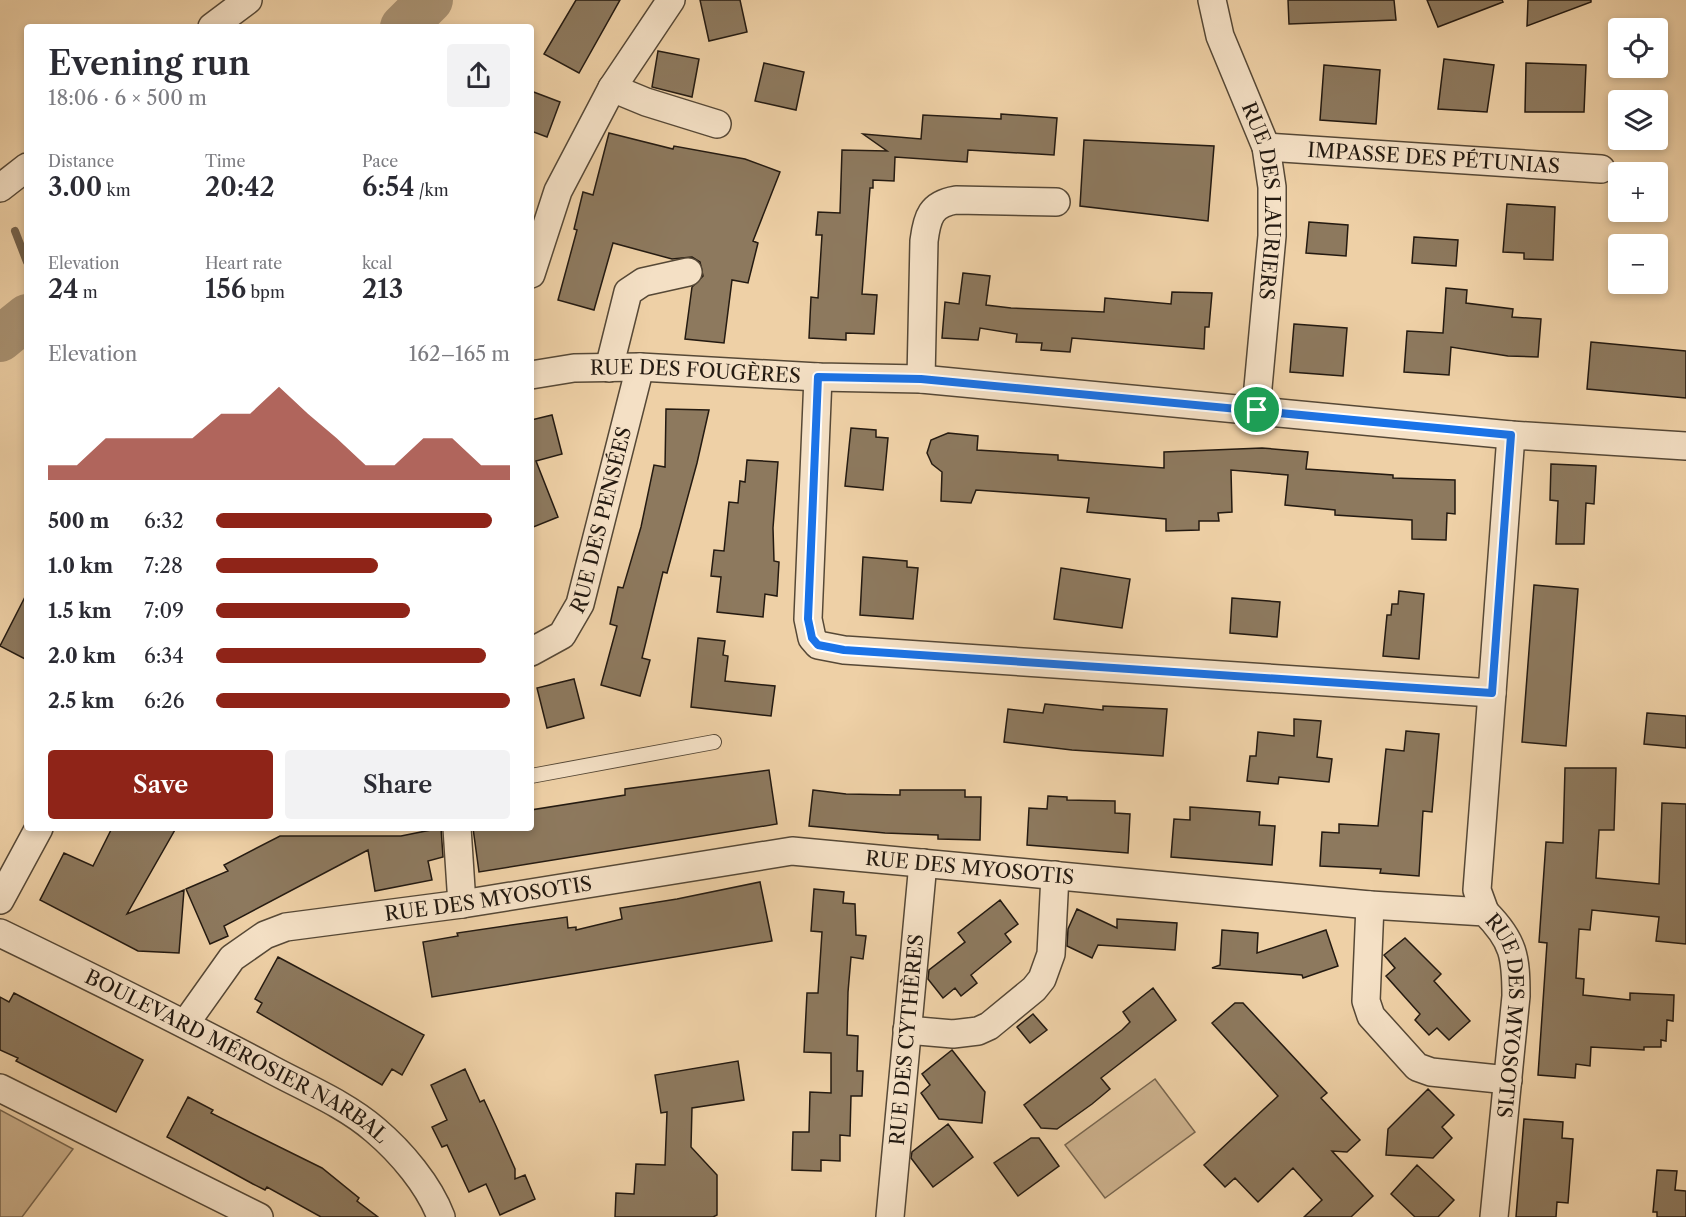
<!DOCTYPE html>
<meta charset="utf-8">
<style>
body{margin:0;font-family:"Libre Caslon Text",serif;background:#f2f2f3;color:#2b2b33;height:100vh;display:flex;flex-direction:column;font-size:22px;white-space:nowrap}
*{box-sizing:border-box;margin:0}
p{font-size:20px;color:#7c7c81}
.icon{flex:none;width:33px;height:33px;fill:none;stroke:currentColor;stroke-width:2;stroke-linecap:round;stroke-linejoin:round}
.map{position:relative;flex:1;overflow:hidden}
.details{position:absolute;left:24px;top:24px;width:510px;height:807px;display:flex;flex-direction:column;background:#fff;border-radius:6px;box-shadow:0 3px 9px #0003}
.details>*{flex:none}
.buttons{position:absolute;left:1608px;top:18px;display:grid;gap:12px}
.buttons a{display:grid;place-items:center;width:60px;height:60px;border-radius:6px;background:#fff;box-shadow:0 3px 9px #0003;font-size:30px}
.pin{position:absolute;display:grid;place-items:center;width:51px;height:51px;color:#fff;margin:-26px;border:3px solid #fff;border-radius:50%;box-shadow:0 2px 6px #0007}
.round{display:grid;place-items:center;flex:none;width:63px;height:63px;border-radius:6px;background:#f2f2f3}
.summary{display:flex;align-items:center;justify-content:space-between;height:102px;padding:0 24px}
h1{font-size:33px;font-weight:600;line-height:45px}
.stats{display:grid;grid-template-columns:repeat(3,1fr);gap:9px;height:102px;padding:6px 24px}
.stats div{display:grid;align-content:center}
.stats b{font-size:26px;font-weight:600}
.stats small{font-size:16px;font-weight:400}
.stats p{font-size:16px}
.chart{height:168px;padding:12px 24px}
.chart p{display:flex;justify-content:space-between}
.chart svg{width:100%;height:108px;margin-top:6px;fill:#8f2418;opacity:.7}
.primary-button{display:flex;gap:12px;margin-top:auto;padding:12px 24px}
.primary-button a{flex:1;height:69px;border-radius:6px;background:#8f2418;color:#fff;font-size:24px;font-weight:600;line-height:69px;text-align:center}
.primary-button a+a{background:#f2f2f3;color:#2b2b33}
ul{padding:0 24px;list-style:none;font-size:20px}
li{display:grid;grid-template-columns:96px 72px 1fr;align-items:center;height:45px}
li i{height:15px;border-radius:8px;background:#8f2418}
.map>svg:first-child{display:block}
</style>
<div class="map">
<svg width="1686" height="1217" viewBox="0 0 1686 1217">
<rect width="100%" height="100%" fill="#eed0a6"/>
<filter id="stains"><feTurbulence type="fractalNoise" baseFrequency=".00333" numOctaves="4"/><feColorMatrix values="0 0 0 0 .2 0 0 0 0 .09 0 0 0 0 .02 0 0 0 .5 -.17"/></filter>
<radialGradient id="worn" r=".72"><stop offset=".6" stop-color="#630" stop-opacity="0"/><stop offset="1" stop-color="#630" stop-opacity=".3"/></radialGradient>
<!-- green -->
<path fill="#ccb18d" stroke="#78664f" stroke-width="1.5" d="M1155,1079L1195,1132L1105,1198L1065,1145Z
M0,1110L73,1149L22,1217H0Z"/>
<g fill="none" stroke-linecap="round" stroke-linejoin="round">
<!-- stream -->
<path stroke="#74624c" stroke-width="8" d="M15,231L27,262"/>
<!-- river -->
<path stroke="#a99273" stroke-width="46" d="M403,27L430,0
M0,339L27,317"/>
</g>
<!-- building -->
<path fill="#8d795e" stroke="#241a11" stroke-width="1.5" d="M576,0H620L579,73L544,54Z
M700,0H740L747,32L709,41Z
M1288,0H1394L1396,20L1289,24Z
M1427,0H1502L1503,2L1438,27Z
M1528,0H1591V2L1527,26Z
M658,51L699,59L692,97L652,87Z
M1444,59L1494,65L1487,112L1438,109Z
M764,63L804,72L796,110L755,101Z
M1526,63L1586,65L1584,112H1525Z
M1324,65L1380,70L1376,124L1320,120Z
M531,91L560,102L547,137L531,131Z
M1001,114L1057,118L1054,155L968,150L967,162L895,157L894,181L873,180V188H870L862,294L877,295L874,334L846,333V340L809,338L811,297L818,298L822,235H816L818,212L840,213L842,150L887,151L863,134L921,139L923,115L1001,119Z
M609,133L673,149L674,146L745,159L780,172L753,241L758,243L748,283L732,280L724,343L685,339L692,287L703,276L700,262L692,257L672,259L613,243L594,310L558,300L577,230L574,229L583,192L593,195Z
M1084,140L1214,146L1208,221L1080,206Z
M1507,204L1555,207L1553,260L1524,259V253L1503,252Z
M1309,222L1348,225L1346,256L1306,253Z
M1414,237L1458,240L1456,266L1412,263Z
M963,273L990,276L986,305L1011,308L1104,312L1105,298L1171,304L1172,292L1212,293L1209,327H1205L1204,349L1072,338L1070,352L1041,350L1042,343L1016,342L1017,334L980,328L978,340L942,338L945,302L959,304Z
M1446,288L1467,290L1466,303L1513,309L1512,317L1541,319L1538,357L1508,356L1451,347L1449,375L1404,372L1407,331L1443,333Z
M1294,324L1347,328L1343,376L1290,372Z
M1591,342L1686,351V398L1587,389Z
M666,409L709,410L697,463L667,573L663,572L642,658L650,660L640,696L601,685L617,626L610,624L618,587L623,588L641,527L654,465L665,467Z
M552,415L562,454L536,461L558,517L531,528V420Z
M851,428L876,430V437L888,438L883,490L845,486Z
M948,433L978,436L977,450L1058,455V460L1164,468V452L1262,448L1308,452L1306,469L1393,475V478L1455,480V514L1447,513L1446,540L1412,539V520L1335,515V510L1285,505L1288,475L1231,470L1232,512L1218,513L1219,521H1199V530L1166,531V519L1087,512L1089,498L976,490L971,503L941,501L942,472L932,464L927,453L931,440Z
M747,460L778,462L773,528L774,561L779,562L777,596L765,594L763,617L717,612L721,577L711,576L714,550L724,551L729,502L738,503L740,481L745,482Z
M1551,464L1596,466L1594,504L1586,503L1584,544H1556L1558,501L1550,500Z
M863,557L907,561V567L918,568L913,619L860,615Z
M1061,568L1130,579L1122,628L1054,619Z
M1534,585L1578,589L1566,746L1522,742Z
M1399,591L1424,594L1419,659L1383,656L1387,615H1391L1392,604H1398Z
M27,593V660L0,646Z
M1232,598L1280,602L1277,637L1230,633Z
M698,638L725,641L723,655L728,656L725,681L775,686L771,716L691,707Z
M574,679L584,718L547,728L537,688Z
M1045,704L1103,710V706L1167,709L1163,756L1072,750L1004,742L1008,709L1043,713Z
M1647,713L1686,716V748L1644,744Z
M1294,719L1321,721L1317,757L1332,759L1329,782L1279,777L1278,784L1247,781L1250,756H1256L1258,732L1294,736Z
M1406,731L1439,734L1432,812L1423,811L1419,876L1380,873L1381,869L1320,866L1322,832L1339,833V824L1378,826L1386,749L1404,751Z
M1565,768H1616L1614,830H1599L1596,878L1659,884L1662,803L1686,804V944L1656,941L1659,917L1592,910L1590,930L1579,929L1576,978L1584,979L1583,995L1630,1000V993L1674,995L1673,1021L1667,1020L1666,1041L1661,1040V1047H1644V1050L1591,1047L1590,1066L1576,1064L1575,1078L1538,1075L1547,943L1539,942L1546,842L1563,843Z
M769,770L777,824L479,872L473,828H531V810L625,795V789Z
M813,790L846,794L900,795V790H965V797H981L980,840L938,839V835L885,833L809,826Z
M1048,796L1067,797V800L1115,801V813L1130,814L1128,853L1027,845L1029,808L1047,809Z
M1190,807L1260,812L1259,825L1275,826L1272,865L1171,857L1174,819L1190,820Z
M112,828H176L127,914L184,890L179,953L138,951L40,900L64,853L93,866Z
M441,828L443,857L428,861L432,880L375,891L368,850L224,926L228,936L210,944L186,889L228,871L224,865L280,836H401Z
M760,882L772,941L432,997L423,942L458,936L457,933L567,917L568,928L576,927V930L622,919L620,908L677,899Z
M814,889L844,892L843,903L855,904L856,935L866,936L863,959L851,957L848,992L847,1035L858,1036L857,1071H863L862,1096H851L850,1136L840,1135V1161L821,1160V1171L792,1170L793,1132H809L810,1092L831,1093V1053L804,1052L807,993H818L822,932L811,931Z
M1000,900L1018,924L1005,934L1011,942L971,975L977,983L961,996L955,988L943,998L928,979L929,970L965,942L958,933Z
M1077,909L1117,928V919L1177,923L1175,950L1098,945L1092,958L1067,946L1068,929Z
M1222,930L1258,933L1257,953L1326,930L1338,966L1303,978L1302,975L1212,968L1220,965Z
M1405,938L1441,974L1434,981L1470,1021L1449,1040L1437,1028L1429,1035L1415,1020L1420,1014L1386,976L1395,968L1384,955Z
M278,957L424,1035L402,1075L392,1069L382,1085L257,1012L262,1003L255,999Z
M1153,988L1176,1020L1101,1078L1110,1089L1092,1104L1057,1129L1041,1128L1024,1105L1122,1030L1130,1022L1123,1012Z
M14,993L143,1060L116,1112L16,1061L18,1058L0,1050V997L9,1002Z
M1235,1003H1243L1327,1093L1321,1098L1360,1140L1347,1152L1332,1151L1373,1196L1351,1217H1304L1322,1200L1293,1168L1258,1202L1235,1178L1225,1187L1204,1165L1278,1096L1212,1023Z
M1033,1014L1047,1030L1030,1043L1017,1027Z
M952,1050L985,1092L982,1123L939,1119L921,1093L930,1085L922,1074Z
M738,1061L744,1100L692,1108L691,1147L717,1175V1215L713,1217H615L616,1193L634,1194L636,1164L665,1165L667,1112L661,1113L655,1075Z
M465,1069L480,1102L484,1100L496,1126L515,1169V1179L525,1175L535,1199L500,1215L486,1184L469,1192L447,1145L442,1147L432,1127L447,1120L431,1085Z
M1428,1089L1454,1115L1442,1127L1452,1138L1433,1158L1386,1155L1388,1129Z
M188,1097L213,1110L211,1113L322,1168L359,1198L357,1201L378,1217H321L267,1187L265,1190L253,1184L167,1137Z
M1524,1119L1563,1122L1562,1138L1573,1139L1568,1203L1557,1202L1556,1217H1516Z
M948,1124L973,1157L933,1187L911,1158L912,1152Z
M1031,1138H1039L1059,1166L1018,1196L994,1163Z
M1417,1165L1454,1200L1438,1217H1415L1391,1194Z
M1657,1170L1677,1171L1675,1190L1686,1191V1217H1657V1212H1653Z"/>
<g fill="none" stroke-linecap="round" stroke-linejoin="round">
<!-- service casing -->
<g stroke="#564836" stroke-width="16">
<path id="service" d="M531,776L714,742"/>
</g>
<!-- minor casing -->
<g stroke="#564836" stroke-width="30">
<g id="minor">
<path id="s1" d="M1212,0L1220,36L1266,147L1272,187V236L1256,409"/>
<path d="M212,27L248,0"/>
<path d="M612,88L646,102L717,124"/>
<path id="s2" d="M1266,147L1601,169"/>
<path d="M0,188L27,167"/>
<path d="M531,274L558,191L612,88L671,0"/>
<path d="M609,368L628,292L643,282L688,272"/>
<path id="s3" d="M531,375L574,368L640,367L818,377L921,379L1511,435L1686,446"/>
<path d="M818,377L808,619L812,638L818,645L844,650L1492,693L1511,435"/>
<path d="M921,379L924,241C927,217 931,204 956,200L1056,202"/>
<path id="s4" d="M531,652L562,635L580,604L640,367"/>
<path d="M457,828L462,904"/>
<path d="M0,900L39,828"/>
<path d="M1370,905L1366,1001L1371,1016L1417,1067L1431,1072L1508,1080"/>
<path d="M1485,912L1477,890L1492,693"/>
<path id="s5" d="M0,933C89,976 178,1020 265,1066C301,1086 344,1103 375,1130C401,1152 429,1185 441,1217"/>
<path id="s6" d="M185,1024L232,958L265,935L286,927L462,904L792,851L1370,905L1485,912C1514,941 1516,957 1516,996L1494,1217"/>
<path d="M907,1030L953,1034L978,1031L989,1026L1034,989L1042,979L1051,954L1055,875"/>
<path d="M0,1088L259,1217"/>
<path id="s7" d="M890,1217L923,863"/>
</g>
</g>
<!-- service -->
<use href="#service" stroke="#f4e0c5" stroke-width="14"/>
<!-- minor -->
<use href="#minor" stroke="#f4e0c5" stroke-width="27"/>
</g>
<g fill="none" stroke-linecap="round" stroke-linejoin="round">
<!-- route casing -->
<g stroke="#fff" stroke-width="12">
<path id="route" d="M818,377L921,379L1511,435L1492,693L844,650L818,645L812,638L808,619Z"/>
</g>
<!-- route -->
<use href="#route" stroke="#1a73e8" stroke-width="8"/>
</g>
<g text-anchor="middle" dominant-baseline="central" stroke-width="4.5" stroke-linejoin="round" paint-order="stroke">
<!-- street labels -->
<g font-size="20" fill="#241a11" stroke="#f4e0c5">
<text stroke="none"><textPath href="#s2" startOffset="168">IMPASSE DES PÉTUNIAS</textPath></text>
<text stroke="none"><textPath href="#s1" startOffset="210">RUE DES LAURIERS</textPath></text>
<text stroke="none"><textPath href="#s3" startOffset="165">RUE DES FOUGÈRES</textPath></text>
<text stroke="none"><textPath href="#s4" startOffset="158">RUE DES PENSÉES</textPath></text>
<text stroke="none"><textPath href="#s6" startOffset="834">RUE DES MYOSOTIS</textPath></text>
<text stroke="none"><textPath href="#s6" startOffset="348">RUE DES MYOSOTIS</textPath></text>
<text stroke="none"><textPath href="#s6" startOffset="1462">RUE DES MYOSOTIS</textPath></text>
<text stroke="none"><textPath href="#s7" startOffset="178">RUE DES CYTHÈRES</textPath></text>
<text stroke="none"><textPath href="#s5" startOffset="267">BOULEVARD MÉROSIER NARBAL</textPath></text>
</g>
</g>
<rect width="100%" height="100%" filter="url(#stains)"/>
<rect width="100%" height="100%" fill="url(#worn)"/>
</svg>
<div class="buttons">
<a><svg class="icon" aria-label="locate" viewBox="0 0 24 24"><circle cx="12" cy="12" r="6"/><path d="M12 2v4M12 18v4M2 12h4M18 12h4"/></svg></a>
<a><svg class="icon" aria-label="layers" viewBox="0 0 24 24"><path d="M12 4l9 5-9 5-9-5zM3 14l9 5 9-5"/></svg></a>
<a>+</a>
<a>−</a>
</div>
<div class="pin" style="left:1257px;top:410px;background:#1e9e55"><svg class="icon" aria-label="arrive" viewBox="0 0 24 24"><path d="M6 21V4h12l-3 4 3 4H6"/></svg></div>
<section class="details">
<div class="summary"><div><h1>Evening run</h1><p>18:06 · 6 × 500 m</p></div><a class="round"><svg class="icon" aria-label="share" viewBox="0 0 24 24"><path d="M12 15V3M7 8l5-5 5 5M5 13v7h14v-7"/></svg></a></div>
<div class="stats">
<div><p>Distance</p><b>3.00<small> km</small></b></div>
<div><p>Time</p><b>20:42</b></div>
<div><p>Pace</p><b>6:54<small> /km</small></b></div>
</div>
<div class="stats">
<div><p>Elevation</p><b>24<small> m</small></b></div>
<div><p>Heart rate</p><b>156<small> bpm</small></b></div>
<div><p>kcal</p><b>213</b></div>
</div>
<div class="chart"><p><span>Elevation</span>162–165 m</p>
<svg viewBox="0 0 160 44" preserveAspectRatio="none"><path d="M0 44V38L10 38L20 27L30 27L40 27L50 27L60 17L70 17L80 6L90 17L100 27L110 38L120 38L130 27L140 27L150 38L160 38V44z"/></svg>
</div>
<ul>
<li><b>500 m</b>6:32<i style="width:94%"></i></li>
<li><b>1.0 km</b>7:28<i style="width:55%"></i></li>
<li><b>1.5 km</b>7:09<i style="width:66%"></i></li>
<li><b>2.0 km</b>6:34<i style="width:92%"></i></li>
<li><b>2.5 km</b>6:26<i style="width:100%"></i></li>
</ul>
<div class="primary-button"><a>Save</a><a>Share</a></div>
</section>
</div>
